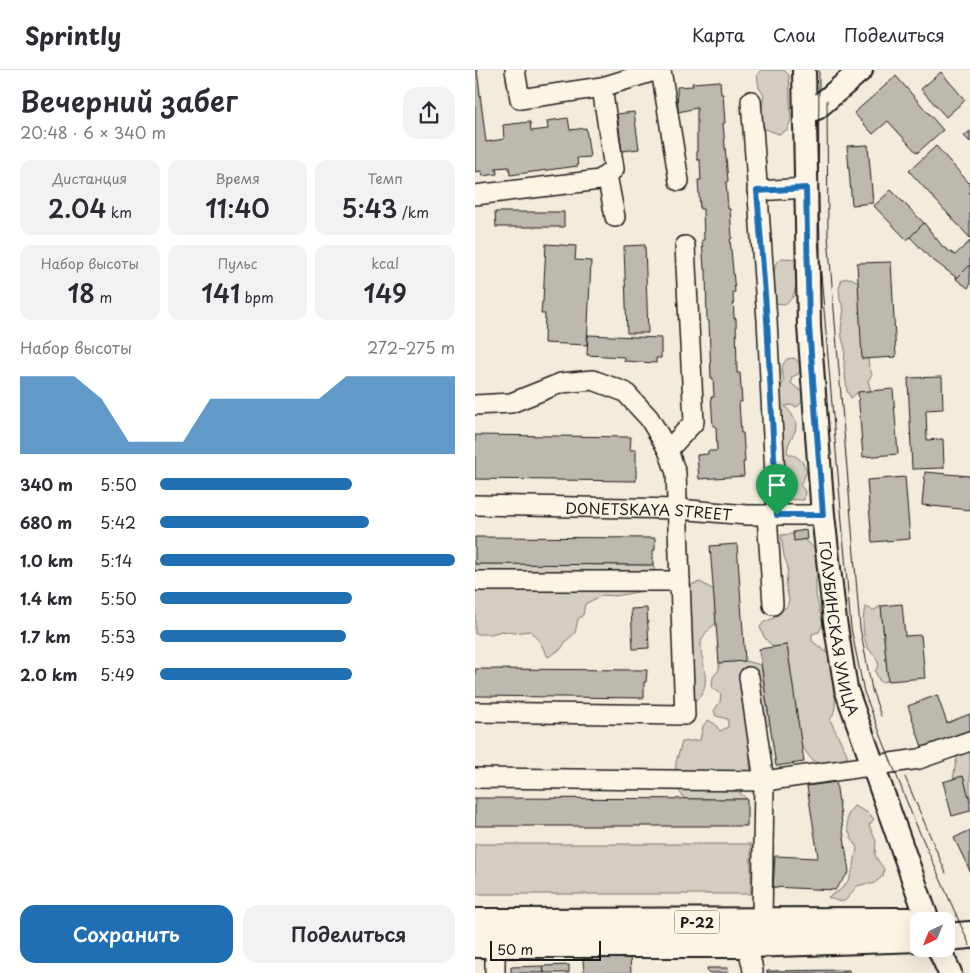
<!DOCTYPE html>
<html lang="ru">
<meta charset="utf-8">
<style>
body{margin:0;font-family:"Playpen Sans",sans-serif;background:#f2f2f3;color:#2b2b33;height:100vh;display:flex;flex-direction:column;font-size:19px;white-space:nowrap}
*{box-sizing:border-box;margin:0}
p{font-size:16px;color:#7c7c81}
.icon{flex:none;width:28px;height:28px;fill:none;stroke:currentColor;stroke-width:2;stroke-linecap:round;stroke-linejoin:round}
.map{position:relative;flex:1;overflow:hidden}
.panel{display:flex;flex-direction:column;background:#fff;width:475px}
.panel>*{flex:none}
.needle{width:32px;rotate:223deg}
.controls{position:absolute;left:435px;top:842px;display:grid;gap:10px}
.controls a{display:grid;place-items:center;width:45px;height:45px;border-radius:10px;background:#fff;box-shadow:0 5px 20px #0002;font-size:25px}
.scale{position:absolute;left:15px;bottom:12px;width:111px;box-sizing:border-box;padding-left:5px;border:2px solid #1c1c1c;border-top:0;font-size:14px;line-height:18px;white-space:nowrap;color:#1c1c1c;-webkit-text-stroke:4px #fcf5e5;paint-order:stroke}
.pin{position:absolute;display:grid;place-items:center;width:42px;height:42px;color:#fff;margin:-51px -21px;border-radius:50% 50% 50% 0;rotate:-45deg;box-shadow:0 0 5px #0007}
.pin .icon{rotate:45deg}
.round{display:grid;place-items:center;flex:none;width:52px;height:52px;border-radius:15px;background:#f2f2f3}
.overview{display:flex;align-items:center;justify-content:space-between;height:85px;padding:0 20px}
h1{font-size:28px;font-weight:600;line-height:38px}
.stats{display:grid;grid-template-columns:repeat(3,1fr);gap:8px;height:85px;padding:5px 20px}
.stats div{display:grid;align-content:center;border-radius:12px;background:#f2f2f3;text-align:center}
.stats b{font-size:25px;font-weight:600}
.stats small{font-size:14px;font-weight:400}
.stats p{font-size:14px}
.chart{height:140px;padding:10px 20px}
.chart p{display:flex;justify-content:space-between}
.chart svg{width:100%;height:90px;margin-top:5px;fill:#1f6fb2;opacity:.7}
.primary-button{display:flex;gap:10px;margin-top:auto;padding:10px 20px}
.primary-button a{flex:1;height:58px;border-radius:15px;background:#1f6fb2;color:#fff;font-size:20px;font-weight:600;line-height:58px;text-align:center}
.primary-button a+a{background:#f2f2f3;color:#2b2b33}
ul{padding:0 20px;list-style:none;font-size:16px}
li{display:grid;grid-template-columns:80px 60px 1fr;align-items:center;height:38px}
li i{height:12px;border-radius:6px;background:#1f6fb2}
header{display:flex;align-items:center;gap:30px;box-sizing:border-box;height:70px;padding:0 25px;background:#fff;border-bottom:1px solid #e1e1e2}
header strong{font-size:24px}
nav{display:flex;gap:28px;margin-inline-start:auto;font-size:18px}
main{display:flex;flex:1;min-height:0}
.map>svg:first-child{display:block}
</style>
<header>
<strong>Sprintly</strong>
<nav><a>Карта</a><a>Слои</a><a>Поделиться</a></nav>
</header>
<main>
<section class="panel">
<div class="overview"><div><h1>Вечерний забег</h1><p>20:48 · 6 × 340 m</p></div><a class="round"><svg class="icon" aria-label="share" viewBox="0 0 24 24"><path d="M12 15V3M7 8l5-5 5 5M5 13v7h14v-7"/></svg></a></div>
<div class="stats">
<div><p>Дистанция</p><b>2.04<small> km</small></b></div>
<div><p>Время</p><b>11:40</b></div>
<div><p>Темп</p><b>5:43<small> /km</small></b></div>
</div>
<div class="stats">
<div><p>Набор высоты</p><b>18<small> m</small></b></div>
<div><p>Пульс</p><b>141<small> bpm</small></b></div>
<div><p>kcal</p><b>149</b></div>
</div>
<div class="chart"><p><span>Набор высоты</span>272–275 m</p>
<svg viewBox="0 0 160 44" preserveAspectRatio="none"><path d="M0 44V6L10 6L20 6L30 17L40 38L50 38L60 38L70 17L80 17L90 17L100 17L110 17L120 6L130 6L140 6L150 6L160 6V44z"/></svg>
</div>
<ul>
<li><b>340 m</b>5:50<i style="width:65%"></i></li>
<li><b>680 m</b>5:42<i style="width:71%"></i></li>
<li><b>1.0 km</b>5:14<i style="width:100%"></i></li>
<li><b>1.4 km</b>5:50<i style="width:65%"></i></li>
<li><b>1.7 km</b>5:53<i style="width:63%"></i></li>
<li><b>2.0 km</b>5:49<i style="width:65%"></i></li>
</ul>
<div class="primary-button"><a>Сохранить</a><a>Поделиться</a></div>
</section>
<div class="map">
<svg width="495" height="903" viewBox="0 0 495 903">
<rect width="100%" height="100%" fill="#f3ecdd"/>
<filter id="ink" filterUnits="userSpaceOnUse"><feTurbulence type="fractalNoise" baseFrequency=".02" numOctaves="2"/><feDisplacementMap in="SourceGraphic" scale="10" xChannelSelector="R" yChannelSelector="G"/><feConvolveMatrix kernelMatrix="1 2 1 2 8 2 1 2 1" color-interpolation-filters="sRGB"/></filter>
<g filter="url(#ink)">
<!-- green -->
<path fill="#d3cec1" stroke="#78756e" d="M286,0H309L314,5L316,50L312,60L304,64L290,59L285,47L289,25L284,18L282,4Z
M306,188L325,189V209L321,216L318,227L310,234L298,233L294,222L301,193Z
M376,208L383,212L394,297L397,304L393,311L396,321L383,322L376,328L372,321L369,296L370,279L367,268L366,258L369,239L365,230L364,218L367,209Z
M319,288L324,292L326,299L323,304L317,307L316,313L329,324L327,332L322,337L315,335L310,336C333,361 313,362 312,383C324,387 328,390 332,402L325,415L330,421L329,430L307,429L301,326L309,311C307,302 305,296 312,289Z
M318,464L333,472L341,480L345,495L341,508V525L348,554L344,562L337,564V571L359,588C359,596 358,605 359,613C360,627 363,638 355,650L372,684V694L347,696L338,691L326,676L312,575L298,577L289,567L285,557L289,552L299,548L312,536L314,530L311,516L313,497L309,486L306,465Z
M0,494L178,495L182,507L169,521L140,526L128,525L110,534L108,545L103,549L100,563L91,571L86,579L73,587L64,571L55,561L39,563L27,561L16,564H0Z
M225,512L239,520L241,553C235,558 226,566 226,575C226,594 239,618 220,631L218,624L219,614L214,610L212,521L218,514Z
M406,536L413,611L405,612L400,601L404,595C402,588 397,584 393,578C387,566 387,550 390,537L399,540Z
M270,591L286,595L295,654L285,660L275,668V696L278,705L265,723L272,729H210L200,716L201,692L207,672L225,670L228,656L233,650L240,654L245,661L253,657V649L241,646L239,641L245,632L246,624L237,618L238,607L244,600V593Z
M495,677V731L488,706L478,709L482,687Z
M379,736L393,743L399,749L394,755L401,771L400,786L409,799L408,806L398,814H390L382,816C371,829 372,837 353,827C377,816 378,801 382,778C374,765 366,748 379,736Z
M0,774H276V824H0Z"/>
<!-- building -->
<path fill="#beb9ae" stroke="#1c1c1c" d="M0,0H2L11,72L29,69L28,55L55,52L56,61L73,59L72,51L93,48L95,60L111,58L115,87L102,88L103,96L35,105L34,97L21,98L22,104L7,106L6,101L0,102Z
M466,2L490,30L471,47L446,19Z
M421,6L468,60L442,83L413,51L398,64L379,43Z
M245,11L246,24H248L250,53H248L253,111L251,112L253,139H255L257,168L255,169L260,222H258L259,249L261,248L262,303H265L267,332H264L266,363H268L270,392H268L269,406L224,409L222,385L233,384V381H242L241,356H238L236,327H239L238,308H236L234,251H232L231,199H229L227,170H229L228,139H225L223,110H226L225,90H222V38L203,42L202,17L218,16L217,13Z
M159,42L164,79L147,81L142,44Z
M495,61V72L489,66Z
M393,75L398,133L377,135L372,76Z
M461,76L495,114V168L434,101Z
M416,120L449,153L432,170L399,136Z
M20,142H89V157H21Z
M449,153L468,177L480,185L495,171V195L482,208L454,187L435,167Z
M71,174L101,176L100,190L116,191L112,275L69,273L70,244H66L67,232H68Z
M170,175L173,263H152L149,176Z
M416,192L421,287L387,289L382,193Z
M495,195V215L493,218L481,209Z
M113,265L186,268V288H181V293L149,291V287L112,285Z
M467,307L468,339L451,340L452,370L468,369L469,398L437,399L433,308Z
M418,319L423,384L388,387L383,322Z
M0,365L156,367L155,380H161V411L0,409Z
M450,402L495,406V440L447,435Z
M430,407L435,469L397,472L392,410Z
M331,460L332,469L319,471L318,462Z
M0,467L180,468V480H178V495L0,494Z
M262,474L270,591L244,593L235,476Z
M427,534L430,566L446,565L450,608L413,611L406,536Z
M172,538L174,578L158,579L156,539Z
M312,575L329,692L301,696L284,579Z
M0,599L172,600L171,612H169V628L0,626Z
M462,625L472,653L495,644V660L447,677L433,636Z
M488,706L495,731V741L477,746L468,712Z
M361,712L374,802L360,820L298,817L300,786L342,788L343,786L332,716Z
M0,728L272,729V756H0Z
M495,760V801L479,768Z
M155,887L156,903H109L108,889Z
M94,895V903H69L68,896Z
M68,896L69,903H36V897Z
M232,898H253L254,903H233Z
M374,900V903H292V901Z"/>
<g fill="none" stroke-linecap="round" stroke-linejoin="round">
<!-- minor casing -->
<g stroke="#1c1c1c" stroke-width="22">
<g id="minor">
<path d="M40,0L45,29L127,17"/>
<path d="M186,0L204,111"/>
<path d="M276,31L292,250L302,445"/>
<path d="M132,105L140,147"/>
<path d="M282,121L331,118"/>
<path d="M0,125L125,110L139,99L127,17L183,0"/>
<path d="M0,335L36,333L86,313L118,310L150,322L174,348L193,380"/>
<path id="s1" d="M0,435L203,439L272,445H348"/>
<path d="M292,445L298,535"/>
<path d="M0,511H205"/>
<path d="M274,607L289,711L287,852"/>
<path d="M0,642L210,645L201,403L193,380L219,352L210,176"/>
<path d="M0,708L289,711L444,689L495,671"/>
<path d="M20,874V903"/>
<path d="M273,874C273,885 278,893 278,903"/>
</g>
</g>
<!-- major casing -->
<g stroke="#1c1c1c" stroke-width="26">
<g id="major">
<path id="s2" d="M329,0L334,256L348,445L360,551L371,619L453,851"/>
<path d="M331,42L342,38L386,0"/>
<path d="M464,879L475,903"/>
</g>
</g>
<!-- highway casing -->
<g stroke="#1c1c1c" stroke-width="30">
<path id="highway" d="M0,852L433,851
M471,867L495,865
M0,874H273L444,868"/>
</g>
<!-- minor -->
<use href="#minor" stroke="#fcf5e5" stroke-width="19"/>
<!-- major -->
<use href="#major" stroke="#fcf5e5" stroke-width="22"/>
<!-- highway -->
<use href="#highway" stroke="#fcf5e5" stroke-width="26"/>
<!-- tram -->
<path stroke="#1c1c1c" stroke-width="1" d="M344,0L343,169L376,558L389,622L437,745L495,876
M352,30L353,166L385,558L397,620L406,646
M430,707L471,803"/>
</g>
</g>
<g fill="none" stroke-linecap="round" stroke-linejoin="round" filter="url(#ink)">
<!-- route casing -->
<g stroke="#fff" stroke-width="10">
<path id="route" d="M331,118L334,256L348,445H302L292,250L282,121Z"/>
</g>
<!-- route -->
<use href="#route" stroke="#1f6fb2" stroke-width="6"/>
</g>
<g text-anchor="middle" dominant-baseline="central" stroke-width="4" stroke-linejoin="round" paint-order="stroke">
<!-- shield labels -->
<rect fill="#fcf5e5" stroke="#5f5d58" stroke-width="1" x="199.5" y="840.5" width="45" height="23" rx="4"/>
<g font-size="14" font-weight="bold" fill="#1c1c1c">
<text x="222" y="852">Р-22</text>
</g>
<!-- street labels -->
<g font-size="15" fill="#1c1c1c" stroke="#fcf5e5">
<text stroke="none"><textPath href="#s1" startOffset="174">DONETSKAYA STREET</textPath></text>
<text stroke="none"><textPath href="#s2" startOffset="560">ГОЛУБИНСКАЯ УЛИЦА</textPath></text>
</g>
</g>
</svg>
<div class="controls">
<a><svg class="needle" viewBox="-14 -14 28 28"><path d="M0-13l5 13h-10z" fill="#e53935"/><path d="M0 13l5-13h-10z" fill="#7c7c81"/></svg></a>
</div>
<div class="scale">50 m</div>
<div class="pin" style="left:302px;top:445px;background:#1e9e55"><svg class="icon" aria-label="arrive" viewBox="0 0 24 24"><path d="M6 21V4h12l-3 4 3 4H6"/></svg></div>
</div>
</main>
